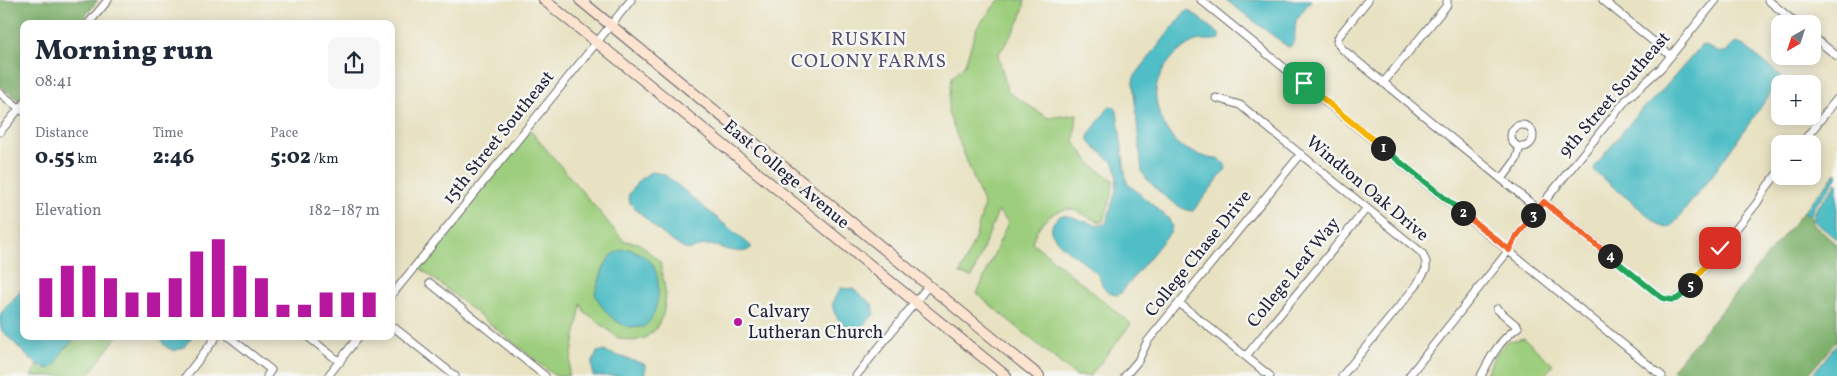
<!DOCTYPE html>
<meta charset="utf-8">
<style>
body{margin:0;font-family:Vollkorn,serif;background:#f6f6f7;color:#1f2937;height:100vh;display:flex;flex-direction:column;font-size:19px;white-space:nowrap}
*{box-sizing:border-box;margin:0}
p{font-size:16px;color:#747a83}
.icon{flex:none;width:28px;height:28px;fill:none;stroke:currentColor;stroke-width:2;stroke-linecap:round;stroke-linejoin:round}
.map{position:relative;flex:1;overflow:hidden}
.panel{position:absolute;left:20px;top:20px;width:375px;height:320px;display:flex;flex-direction:column;background:#fff;border-radius:10px;box-shadow:0 2px 12px #0003}
.panel>*{flex:none}
.needle{width:32px;rotate:219deg}
.buttons{position:absolute;left:1771px;top:15px;display:grid;gap:10px}
.buttons a{display:grid;place-items:center;width:50px;height:50px;border-radius:10px;background:#fff;box-shadow:0 2px 12px #0003;font-size:25px}
.pin{position:absolute;display:grid;place-items:center;width:42px;height:42px;color:#fff;margin:-21px;border-radius:10px;box-shadow:0 2px 8px #0006}
.km{position:absolute;width:25px;height:25px;margin:-12px;border-radius:50%;background:#222;color:#fff;font-size:14px;line-height:25px;text-align:center}
.round{display:grid;place-items:center;flex:none;width:52px;height:52px;border-radius:10px;background:#f6f6f7}
.head{display:flex;align-items:center;justify-content:space-between;height:85px;padding:0 15px}
h1{font-size:28px;font-weight:800;line-height:38px}
.metrics{display:grid;grid-template-columns:repeat(3,1fr);gap:8px;height:85px;padding:5px 15px}
.metrics div{display:grid;align-content:center}
.metrics b{font-size:21px;font-weight:800}
.metrics small{font-size:14px;font-weight:400}
.metrics p{font-size:14px}
.chart{height:140px;padding:10px 15px}
.chart p{display:flex;justify-content:space-between}
.chart svg{width:100%;height:90px;margin-top:5px;stroke:#b5179e;stroke-width:6}
.map>svg:first-child{display:block}
</style>
<div class="map">
<svg width="1837" height="376" viewBox="0 0 1837 376">
<rect width="100%" height="100%" fill="#f6f6f2"/>
<filter id="ink" filterUnits="userSpaceOnUse"><feTurbulence type="fractalNoise" baseFrequency=".02" numOctaves="2"/><feDisplacementMap in="SourceGraphic" scale="10" xChannelSelector="R" yChannelSelector="G"/><feConvolveMatrix kernelMatrix="1 2 1 2 8 2 1 2 1" color-interpolation-filters="sRGB"/></filter>
<filter id="wash" filterUnits="userSpaceOnUse"><feTurbulence type="fractalNoise" baseFrequency=".0096" numOctaves="4" result="noise"/><feDisplacementMap in="SourceGraphic" scale="20" xChannelSelector="R" yChannelSelector="G"/><feGaussianBlur stdDeviation="1.12" result="paint"/><feColorMatrix in="noise" values="0 0 0 0 0 0 0 0 0 0 0 0 0 0 0 0 0 1.4 0 .05"/><feComposite in="paint" operator="in"/></filter>
<g filter="url(#wash)">
<rect width="100%" height="100%" fill="#e8e2c2"/>
<!-- green -->
<path fill="#9dce7d" stroke="#60785c" fill-rule="evenodd" d="M999,0H1025C1023,21 1009,38 998,55L1008,92L1048,118L1077,114L1074,142L1093,166L1113,180L1112,195L1103,222C1093,221 1086,215 1077,211C1064,205 1047,216 1039,227C1036,231 1034,237 1032,242L1131,324L1090,376H1076L977,294L1008,222L998,211L972,277L960,274L976,236L984,205L948,113L952,77L965,64L977,27Z
M530,130L624,241L639,243L660,262L666,295L663,315L655,330L645,338L633,341L623,339L617,337L584,311L581,304L568,376H555L419,267ZM638,252L653,265L629,327L608,313L596,291L604,266Z
M77,336H117L88,376H31L37,365L44,370L55,364L60,354Z
M1524,338L1553,365L1544,376H1485L1495,355L1506,342Z"/>
<!-- forest -->
<path fill="#7eb16c" stroke="#506a54" d="M0,0H98L79,24H24V93L18,100L0,86Z
M1804,211L1811,217L1812,223L1837,245V340L1807,376H1680L1672,370Z"/>
<!-- water -->
<path fill="#50bec6" stroke="#397080" d="M1226,0H1311L1296,20L1294,42L1291,46L1288,47Z
M1189,10L1215,31L1219,34V39C1211,42 1201,38 1193,42C1176,50 1158,71 1156,90C1154,107 1165,132 1177,143C1186,150 1198,155 1209,158C1214,159 1219,158 1223,162C1226,165 1225,166 1226,169L1193,211C1178,211 1150,185 1142,172L1133,82L1134,77L1182,15Z
M1736,42L1742,44L1780,75V80L1714,173L1672,226L1667,228L1661,226L1594,171L1595,166L1638,113L1659,94L1702,45C1710,47 1718,53 1726,52Z
M1110,106L1114,107L1117,111L1126,179L1128,184L1168,218L1172,226L1171,231L1121,293L1117,295C1098,291 1105,283 1097,274C1084,260 1058,248 1051,231L1053,223L1059,216C1075,213 1092,229 1106,224L1116,191L1117,173L1114,163L1093,146L1089,140V134Z
M651,172L664,174L752,247C743,258 721,246 709,245C700,244 691,253 683,248C663,237 646,219 630,203L628,196L639,180Z
M1837,172V178L1812,210L1811,217L1804,211Z
M1837,183V240L1814,221V212Z
M629,249C637,251 650,259 654,267C662,283 659,317 643,327C639,327 634,327 630,327C614,324 600,307 595,293C603,275 603,251 629,249Z
M24,287V336H77C72,342 65,347 61,354C58,358 57,364 53,367C41,376 11,338 2,331L0,324L1,313Z
M841,288L853,289L872,304L875,314L857,331C845,328 831,316 833,302C834,297 839,292 841,288Z
M161,336H192L184,347L175,351C167,348 162,346 161,336Z
M1837,344V376H1811Z
M603,351L644,364L646,367L644,376H593L592,364L597,352Z"/>
</g>
<g filter="url(#ink)">
<g fill="none" stroke-linecap="round" stroke-linejoin="round">
<!-- street casing -->
<g stroke="#67656a" stroke-width="9">
<path id="street" d="M1201,0L1662,376
M1368,0L1339,36L1337,41L1341,48L1538,209
M1603,0L1671,56
M1768,0L1797,24
M88,24L108,0
M1812,36L1837,56
M1383,83L1447,5V0
M0,93L24,112
M1216,98L1240,105L1422,253L1426,262V269L1416,286L1342,376
M1511 136a11 11 0 1 1 22 0a11 11 0 1 1-22 0Z
M0,132L24,103
M1801,144L1837,99
M1502,179L1516,160L1520,147
M1544,202L1662,298C1672,301 1676,301 1684,293L1757,203L1766,188L1780,170
M430,283L545,376
M391,296L631,0
M1179,303L1270,376
M391,325L455,376
M228,336L271,370L267,376
M307,336L340,362
M1246,356L1366,209
M186,376L217,336
M328,376L359,336
M856,376L929,285
M1125,376L1138,361L1147,342L1301,154
M1409,376L1509,250L1515,238L1627,99L1661,68L1716,0
M1481,376C1491,356 1500,340 1518,327L1497,309"/>
</g>
<!-- secondary casing -->
<g stroke="#67656a" stroke-width="12">
<path id="secondary" d="M544,0C699,124 852,251 1006,376
M580,0L1039,376"/>
</g>
<!-- street -->
<use href="#street" stroke="#fff" stroke-width="7"/>
<!-- secondary -->
<use href="#secondary" stroke="#fde4d1" stroke-width="10"/>
</g>
</g>
<g fill="none" stroke-linecap="round" stroke-linejoin="round" filter="url(#ink)">
<!-- split-1 casing -->
<g stroke="#fff" stroke-width="10">
<path id="split-1" d="M1304,83L1383,148"/>
</g>
<!-- split-2 casing -->
<g stroke="#fff" stroke-width="10">
<path id="split-2" d="M1383,148L1463,213"/>
</g>
<!-- split-3 casing -->
<g stroke="#fff" stroke-width="10">
<path id="split-3" d="M1463,213L1509,250L1515,238L1533,215"/>
</g>
<!-- split-4 casing -->
<g stroke="#fff" stroke-width="10">
<path id="split-4" d="M1533,215L1544,202L1610,256"/>
</g>
<!-- split-5 casing -->
<g stroke="#fff" stroke-width="10">
<path id="split-5" d="M1610,256L1662,298C1678,303 1681,297 1690,285"/>
</g>
<!-- split-6 casing -->
<g stroke="#fff" stroke-width="10">
<path id="split-6" d="M1690,285L1720,248"/>
</g>
<!-- split-1 -->
<use href="#split-1" stroke="#f5b400" stroke-width="6"/>
<!-- split-2 -->
<use href="#split-2" stroke="#22a559" stroke-width="6"/>
<!-- split-3 -->
<use href="#split-3" stroke="#f0652b" stroke-width="6"/>
<!-- split-4 -->
<use href="#split-4" stroke="#f0652b" stroke-width="6"/>
<!-- split-5 -->
<use href="#split-5" stroke="#22a559" stroke-width="6"/>
<!-- split-6 -->
<use href="#split-6" stroke="#f5b400" stroke-width="6"/>
</g>
<!-- markers -->
<circle fill="#b5179e" stroke="#f6f6f2" stroke-width="2" cx="738" cy="322" r="5"/>
<g text-anchor="middle" dominant-baseline="central" stroke-width="5" stroke-linejoin="round" paint-order="stroke">
<!-- street labels -->
<g font-size="18" fill="#22223b" stroke="#f6f6f2">
<text transform="translate(1615 95) rotate(-49)">9th Street Southeast</text>
<text transform="translate(499 138) rotate(-51)">15th Street Southeast</text>
<text transform="translate(786 175) rotate(40)">East College Avenue</text>
<text transform="translate(1367 189) rotate(40)">Windton Oak Drive</text>
<text transform="translate(1199 254) rotate(-51)">College Chase Drive</text>
<text transform="translate(1294 273) rotate(-51)">College Leaf Way</text>
</g>
<!-- poi labels -->
<g font-size="18" fill="#22223b" stroke="#f6f6f2" text-anchor="start">
<text x="748" y="312">Calvary<tspan x="748" dy="21">Lutheran Church</tspan></text>
</g>
<!-- neighbourhood labels -->
<g font-size="19" letter-spacing="1" fill="#544e73" stroke="#f6f6f2">
<text x="869" y="40">RUSKIN<tspan x="869" dy="22">COLONY FARMS</tspan></text>
</g>
</g>
</svg>
<div class="buttons">
<a><svg class="needle" viewBox="-14 -14 28 28"><path d="M0-13l5 13h-10z" fill="#e53935"/><path d="M0 13l5-13h-10z" fill="#747a83"/></svg></a>
<a>+</a>
<a>−</a>
</div>
<div class="pin" style="left:1304px;top:83px;background:#1e9e55"><svg class="icon" aria-label="arrive" viewBox="0 0 24 24"><path d="M6 21V4h12l-3 4 3 4H6"/></svg></div>
<div class="pin" style="left:1720px;top:248px;background:#d93025"><svg class="icon" aria-label="check" viewBox="0 0 24 24"><path d="M5 12l5 5 9-10"/></svg></div>
<b class="km" style="left:1383px;top:148px">1</b>
<b class="km" style="left:1463px;top:213px">2</b>
<b class="km" style="left:1533px;top:215px">3</b>
<b class="km" style="left:1610px;top:256px">4</b>
<b class="km" style="left:1690px;top:285px">5</b>
<section class="panel">
<div class="head"><div><h1>Morning run</h1><p>08:41</p></div><a class="round"><svg class="icon" aria-label="share" viewBox="0 0 24 24"><path d="M12 15V3M7 8l5-5 5 5M5 13v7h14v-7"/></svg></a></div>
<div class="metrics">
<div><p>Distance</p><b>0.55<small> km</small></b></div>
<div><p>Time</p><b>2:46</b></div>
<div><p>Pace</p><b>5:02<small> /km</small></b></div>
</div>
<div class="chart"><p><span>Elevation</span>182–187 m</p>
<svg viewBox="0 0 160 44" preserveAspectRatio="none"><path d="M5 44V25M15 44V19M25 44V19M35 44V25M45 44V32M55 44V32M65 44V25M75 44V12M85 44V6M95 44V19M105 44V25M115 44V38M125 44V38M135 44V32M145 44V32M155 44V32"/></svg>
</div>
</section>
</div>
